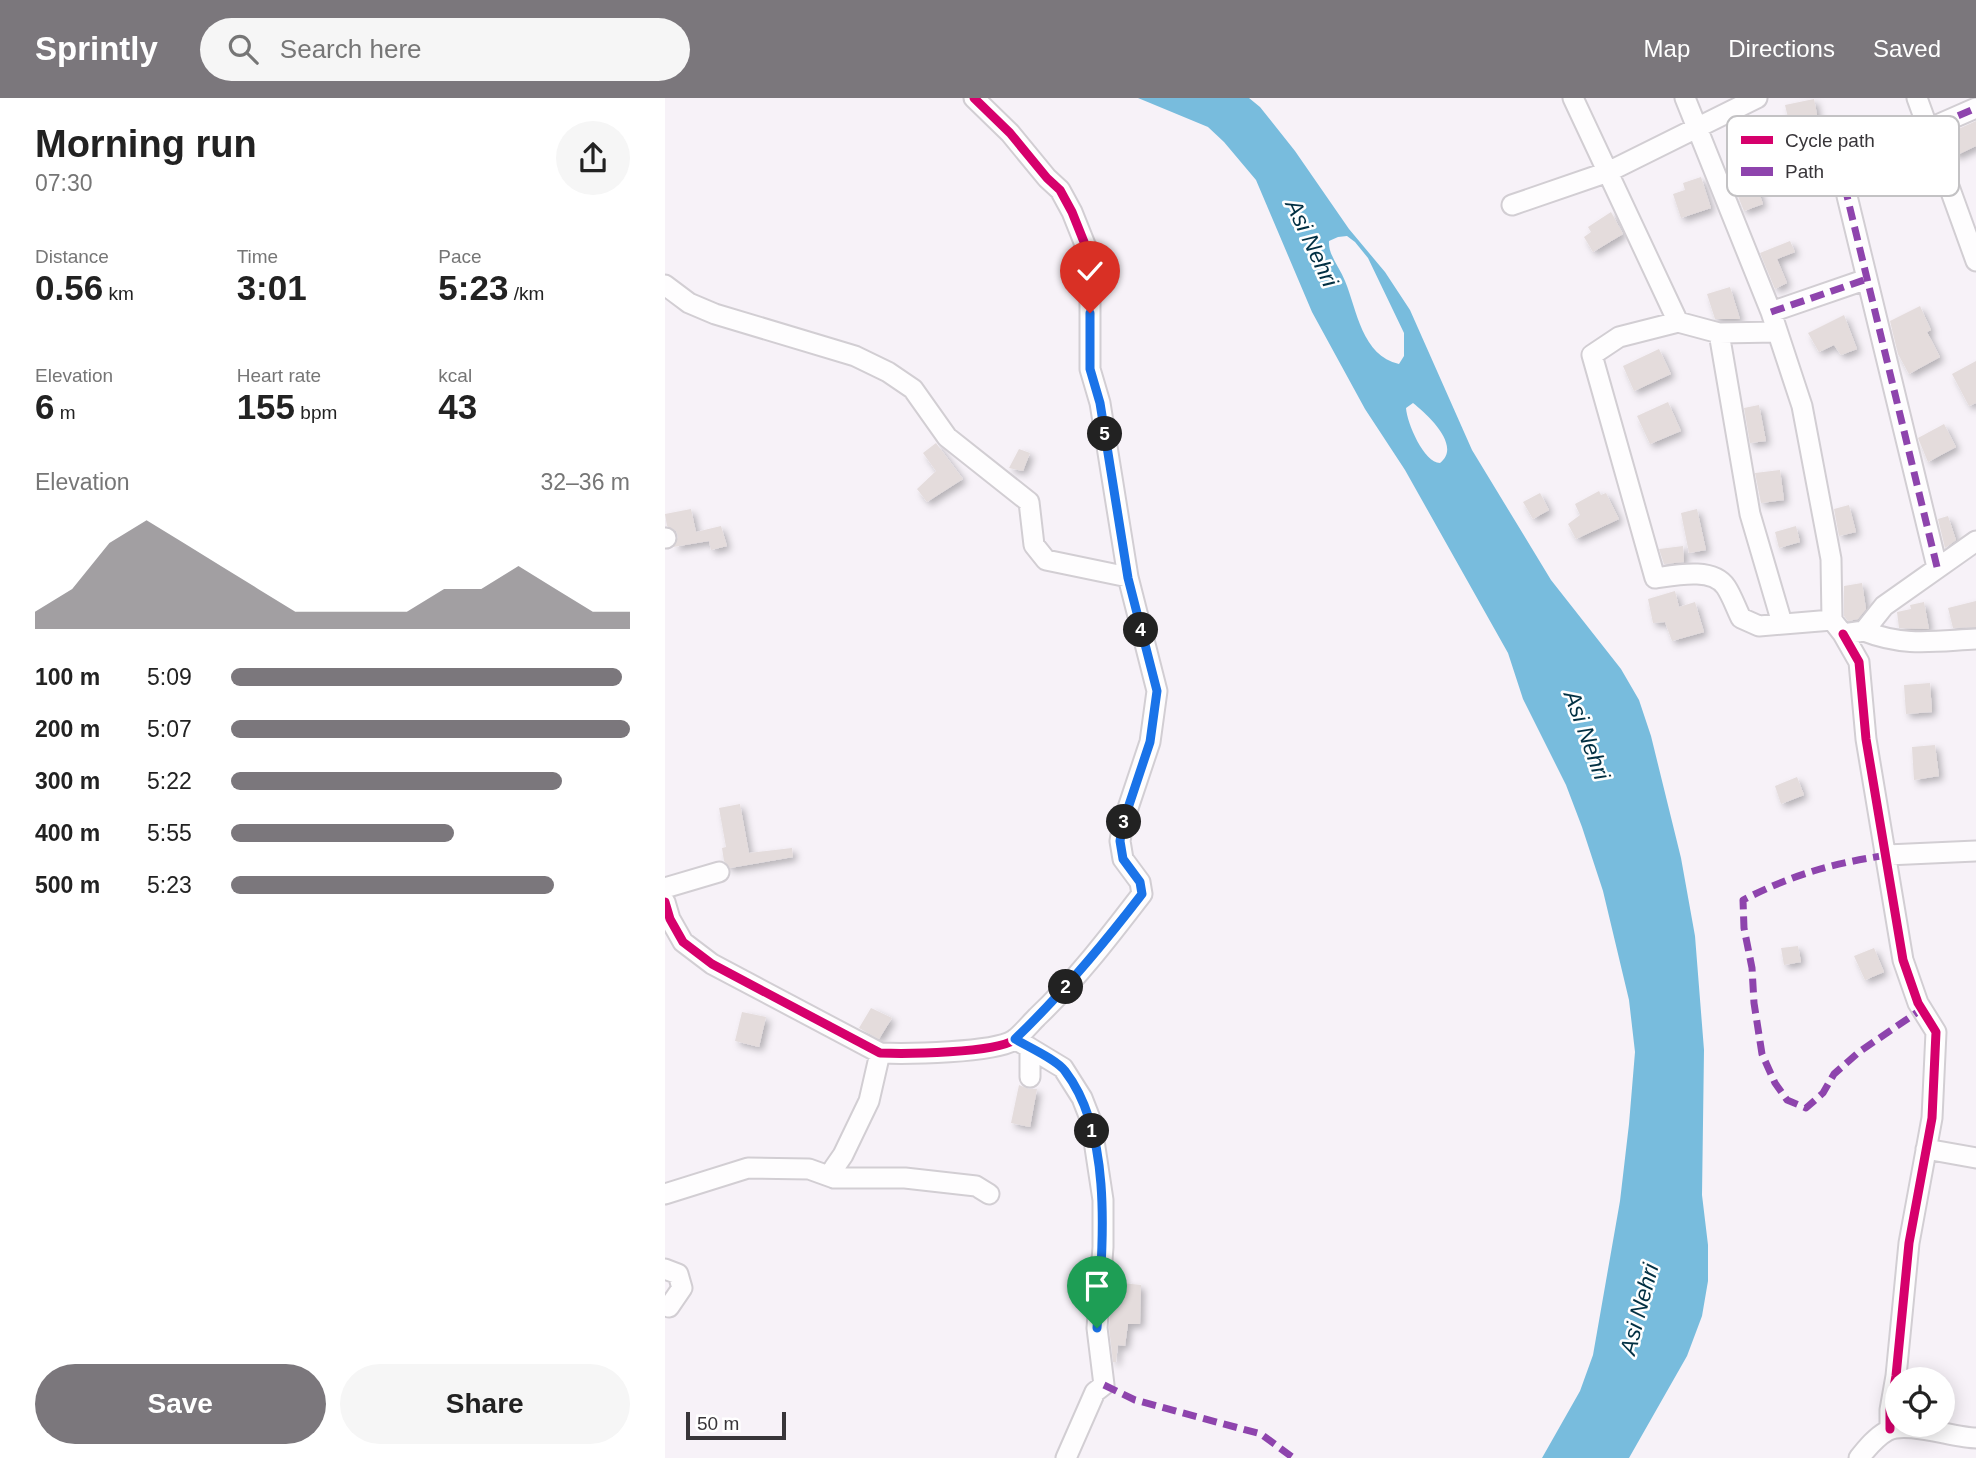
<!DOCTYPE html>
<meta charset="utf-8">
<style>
body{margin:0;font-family:Arial,sans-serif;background:#f6f6f6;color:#222;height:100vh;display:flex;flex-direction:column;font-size:26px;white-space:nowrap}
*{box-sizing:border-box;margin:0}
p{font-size:23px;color:#767676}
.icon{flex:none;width:38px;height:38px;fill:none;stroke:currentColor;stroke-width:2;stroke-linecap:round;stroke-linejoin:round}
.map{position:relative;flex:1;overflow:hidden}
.panel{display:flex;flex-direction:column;background:#fff;width:665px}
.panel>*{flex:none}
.controls{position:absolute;left:1220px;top:1269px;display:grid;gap:14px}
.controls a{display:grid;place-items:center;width:70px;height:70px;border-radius:50%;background:#fff;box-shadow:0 4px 18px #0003;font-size:35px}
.scale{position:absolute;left:21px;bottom:18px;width:100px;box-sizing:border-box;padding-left:7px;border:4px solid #383539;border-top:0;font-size:19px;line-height:24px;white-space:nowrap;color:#383539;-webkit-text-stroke:5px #fff;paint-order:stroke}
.pin{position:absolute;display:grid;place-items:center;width:60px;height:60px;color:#fff;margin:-72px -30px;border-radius:50% 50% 50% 0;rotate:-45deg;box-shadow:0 0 7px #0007}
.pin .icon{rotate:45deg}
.km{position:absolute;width:35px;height:35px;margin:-18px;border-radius:50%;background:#222;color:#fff;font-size:19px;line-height:35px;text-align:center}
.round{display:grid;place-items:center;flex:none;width:74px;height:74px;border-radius:37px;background:#f6f6f6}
.overview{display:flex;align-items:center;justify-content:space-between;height:119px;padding:0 35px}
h1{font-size:38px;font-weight:800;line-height:52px}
.figures{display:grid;grid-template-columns:repeat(3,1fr);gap:10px;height:119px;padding:7px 35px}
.figures div{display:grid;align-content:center}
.figures b{font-size:35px;font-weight:800}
.figures small{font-size:19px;font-weight:400}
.figures p{font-size:19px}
.chart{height:196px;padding:14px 35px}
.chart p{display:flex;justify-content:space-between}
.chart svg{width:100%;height:126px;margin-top:7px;fill:#7b777c;opacity:.7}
.action{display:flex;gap:14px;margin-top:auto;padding:14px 35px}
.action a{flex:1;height:80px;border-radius:42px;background:#7b777c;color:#fff;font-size:28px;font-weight:800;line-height:80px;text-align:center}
.action a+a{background:#f6f6f6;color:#222}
ul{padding:0 35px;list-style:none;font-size:23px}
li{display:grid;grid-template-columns:112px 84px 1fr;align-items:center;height:52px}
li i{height:18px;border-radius:9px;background:#7b777c}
header{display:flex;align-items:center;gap:42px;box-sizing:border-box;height:98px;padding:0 35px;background:#7b777c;color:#fff}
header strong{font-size:33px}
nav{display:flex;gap:38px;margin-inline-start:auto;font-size:24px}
.search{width:490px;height:63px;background:#f6f6f6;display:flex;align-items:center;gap:18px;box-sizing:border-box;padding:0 24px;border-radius:38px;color:#767676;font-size:26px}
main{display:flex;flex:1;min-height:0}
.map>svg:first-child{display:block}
</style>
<header>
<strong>Sprintly</strong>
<div class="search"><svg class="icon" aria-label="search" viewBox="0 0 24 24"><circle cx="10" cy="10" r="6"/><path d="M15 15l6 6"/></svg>Search here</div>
<nav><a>Map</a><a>Directions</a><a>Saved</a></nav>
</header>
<main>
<section class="panel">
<div class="overview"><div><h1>Morning run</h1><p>07:30</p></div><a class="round"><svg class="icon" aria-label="share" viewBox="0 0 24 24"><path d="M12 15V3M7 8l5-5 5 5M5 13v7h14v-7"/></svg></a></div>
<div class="figures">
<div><p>Distance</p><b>0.56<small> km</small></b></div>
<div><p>Time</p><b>3:01</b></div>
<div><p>Pace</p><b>5:23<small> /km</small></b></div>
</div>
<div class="figures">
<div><p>Elevation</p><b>6<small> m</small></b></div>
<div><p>Heart rate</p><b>155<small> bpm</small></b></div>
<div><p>kcal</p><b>43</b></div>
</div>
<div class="chart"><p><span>Elevation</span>32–36 m</p>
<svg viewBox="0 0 160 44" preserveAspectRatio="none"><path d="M0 44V38L10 30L20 14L30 6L40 14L50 22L60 30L70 38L80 38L90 38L100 38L110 30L120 30L130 22L140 30L150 38L160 38V44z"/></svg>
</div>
<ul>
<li><b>100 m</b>5:09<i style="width:98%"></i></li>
<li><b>200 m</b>5:07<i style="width:100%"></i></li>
<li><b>300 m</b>5:22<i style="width:83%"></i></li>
<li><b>400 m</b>5:55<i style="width:56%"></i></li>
<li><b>500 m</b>5:23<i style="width:81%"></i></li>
</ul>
<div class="action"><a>Save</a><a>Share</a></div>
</section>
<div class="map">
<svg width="1311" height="1360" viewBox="0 0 1311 1360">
<defs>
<filter id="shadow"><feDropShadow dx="4" dy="4" stdDeviation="3.5" flood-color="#0004"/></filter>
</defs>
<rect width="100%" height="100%" fill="#f7f2f8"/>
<!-- water -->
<path fill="#78bcdd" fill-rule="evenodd" d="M473,0H584L595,9L630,53L684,131L720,174L745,212L807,352L886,482L956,571L974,602L986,638L1016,760L1030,838L1039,952L1037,1097L1043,1147V1183L1037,1218L1022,1258L964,1360H877L915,1293L928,1257L955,1103L964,1026L970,954L964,902L938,793L917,729L901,687L858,601L843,555L740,372L700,311L647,214L591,82L559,44L543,29ZM682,138L690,144L703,160L739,235V258L734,266C697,258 692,212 680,183C675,170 663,157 664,143L673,139ZM748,305C763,317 797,348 775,365C759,365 742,325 741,310Z"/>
<!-- building -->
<path fill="#e4dcdc" filter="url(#shadow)" d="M1149,1L1153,22L1125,28L1120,7Z
M1311,23V48L1290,58L1280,37Z
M1036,79L1046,110L1016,120L1008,96L1020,92L1018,85Z
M1089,81L1098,106L1079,113L1069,88Z
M946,114L958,136L928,154L919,139L926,134L923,129Z
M1125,143L1130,154L1112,161L1122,185L1110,191L1095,155Z
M1065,189L1075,221H1050L1042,196Z
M1255,208L1266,232L1262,234L1275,259L1244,276L1233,256L1225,223Z
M1179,217L1192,251L1176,257L1169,247L1154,254L1143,235Z
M994,251L1006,276L969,293L958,268Z
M1311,263V305L1304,308L1287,276Z
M1003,304L1016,333L985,346L972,318Z
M1094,307L1101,343L1085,345L1079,310Z
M1279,326L1291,349L1263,364L1253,340Z
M271,345L298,381L262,404L252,391L271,373L258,355Z
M354,351L365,355L358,373L344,370Z
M1115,372L1119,402L1096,405L1090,375Z
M934,393L936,397L941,395L954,421L911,441L903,426L915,417L910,406Z
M875,395L884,412L868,421L858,404Z
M1184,407L1191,434L1174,438L1169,411Z
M26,411L31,434L56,428L62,448L46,452L44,443L8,449L13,439L11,433L2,428L0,416Z
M1032,411L1041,452L1024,455L1016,415Z
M1283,418L1291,442L1280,450L1273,421Z
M1131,428L1135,444L1114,450L1110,434Z
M1018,448L1019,464L999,466L994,451Z
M1197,485L1201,511L1193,521L1183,523L1179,518V488Z
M1010,493L1014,509L1030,504L1039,534L1007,543L1000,524L988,525L983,501Z
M1311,503V529L1288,530L1283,510Z
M1259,504L1264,531L1234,530L1232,514L1246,511L1245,507Z
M1265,585L1267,614L1241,616L1239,587Z
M1270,647L1274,678L1249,682L1247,649Z
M1132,679L1139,697L1116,706L1110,688Z
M75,706L84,755L127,750L128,759L65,770L59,763L57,750L61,749L54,710Z
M1133,848L1136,864L1119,867L1116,850Z
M1209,850L1219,874L1200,882L1189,858Z
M206,910L227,920L214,941L194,930Z
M77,914L101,919L94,949L70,943Z
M354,987L364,991H372L365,1029L346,1025Z
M448,1184L476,1187L475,1226H463L460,1248L453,1247L451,1264H448L444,1230Z"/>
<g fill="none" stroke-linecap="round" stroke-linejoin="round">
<!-- minor casing -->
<g stroke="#d2ced3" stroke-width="23">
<path id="minor" d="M908,0L1013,224
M1020,0L1106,214L1137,308L1166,461L1167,522
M1252,0L1311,163
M847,107L943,74L1092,0
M0,187L24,205L50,216L190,258L223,274L248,291L282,339L364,404L369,447L381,462L463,479
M1106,214L1202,181
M1112,234L1054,235L1013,224L954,239L927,257L990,480C1011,477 1048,469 1061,489C1067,498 1071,510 1076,520L1094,528L1167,522L1178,536L1199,533L1219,508L1311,443
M1054,235L1085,416L1117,525
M0,440H1
M1272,469L1182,98L1192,71L1263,31L1311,10
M1199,533C1239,549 1270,543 1311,541
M1178,536L1194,564L1201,641L1238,862L1253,905L1271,934L1267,1020L1244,1145L1231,1278L1225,1312V1331
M1222,757L1311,753
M0,790L54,774
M0,804L5,821L18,844L47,866L215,955C242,956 329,955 349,942C357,936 365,926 372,919C411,882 444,839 477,796L475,784L458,761L455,743L458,725L485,644L492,593L463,479L435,305L425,271V159L407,114L395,92L382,80L345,35L309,0
M350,941L398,970L417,1000L426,1023L438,1102V1149L432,1230L439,1287L430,1294L401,1360
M365,979V950
M1261,1051L1311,1060
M169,1080H240L311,1088L324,1096
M0,1096L83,1070L144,1071L169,1080V1070L178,1057L204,1003L215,955
M0,1171L13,1176L17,1190L4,1209
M1194,1360C1202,1350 1211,1339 1222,1333C1240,1322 1289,1340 1311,1340"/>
</g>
<!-- minor -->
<use href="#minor" stroke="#fefdfe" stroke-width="19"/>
<!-- quiet -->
<path stroke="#8e44ad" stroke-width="7" stroke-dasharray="14 7" stroke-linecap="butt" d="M1106,214L1202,181
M1272,469L1182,98L1192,71L1263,31L1311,10
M1222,757C1166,766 1129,776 1078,802L1079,830L1087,870L1089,905L1097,956L1110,985L1122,1002L1141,1010L1158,995L1169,976L1194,954L1257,911
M439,1287L470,1302L596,1336L627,1359"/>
<!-- cycleway casing -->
<g stroke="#fff" stroke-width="13">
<path id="cycleway" d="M1178,536L1194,564L1201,641L1238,862L1253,905L1271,934L1267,1020L1244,1145L1231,1278L1225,1312V1331
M0,804L5,821L18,844L47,866L215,955C242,956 329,955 349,942C357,936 365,926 372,919C411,882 444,839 477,796L475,784L458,761L455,743L458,725L485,644L492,593L463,479L435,305L425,271V159L407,114L395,92L382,80L345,35L309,0"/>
</g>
<!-- cycleway -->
<use href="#cycleway" stroke="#d6006c" stroke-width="9"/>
</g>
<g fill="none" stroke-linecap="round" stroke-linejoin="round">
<!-- route casing -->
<g stroke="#fff" stroke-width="14">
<path id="route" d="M425,215V271L435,305L463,480L492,593L485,644L458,725L455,743L458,761L475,784L477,796C437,848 397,896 350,941C363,949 391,961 400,973C450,1038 437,1153 432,1230"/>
</g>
<!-- route -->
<use href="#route" stroke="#1a73e8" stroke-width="9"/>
</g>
<g text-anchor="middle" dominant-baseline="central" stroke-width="5" stroke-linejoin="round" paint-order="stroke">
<!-- water labels -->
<g font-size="23" font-style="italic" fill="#023043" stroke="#fff">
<text transform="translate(647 145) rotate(65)">Asi Nehri</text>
<text transform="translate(922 637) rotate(70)">Asi Nehri</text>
<text transform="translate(974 1211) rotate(-75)">Asi Nehri</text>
</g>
</g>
<!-- legend -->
<rect x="1062" y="18" width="232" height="80" rx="10" fill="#fff" stroke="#c3c2c4" stroke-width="2"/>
<rect x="1076" y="38" width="32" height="8" fill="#d6006c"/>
<rect x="1076" y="69" width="32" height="9" fill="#8e44ad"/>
<g font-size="19" fill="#383539">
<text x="1120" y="49">Cycle path</text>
<text x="1120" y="80">Path</text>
</g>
</svg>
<div class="controls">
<a><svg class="icon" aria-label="locate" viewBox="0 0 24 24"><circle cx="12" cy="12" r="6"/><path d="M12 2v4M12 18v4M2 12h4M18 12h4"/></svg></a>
</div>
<div class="scale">50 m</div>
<div class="pin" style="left:432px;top:1230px;background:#1e9e55"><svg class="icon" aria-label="arrive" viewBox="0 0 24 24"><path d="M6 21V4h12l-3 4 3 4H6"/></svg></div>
<div class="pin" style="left:425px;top:215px;background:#d93025"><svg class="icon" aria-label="check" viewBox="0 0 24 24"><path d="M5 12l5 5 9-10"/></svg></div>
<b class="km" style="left:427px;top:1033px">1</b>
<b class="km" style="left:401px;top:889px">2</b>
<b class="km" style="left:459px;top:724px">3</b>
<b class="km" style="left:476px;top:532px">4</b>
<b class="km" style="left:440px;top:336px">5</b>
</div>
</main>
